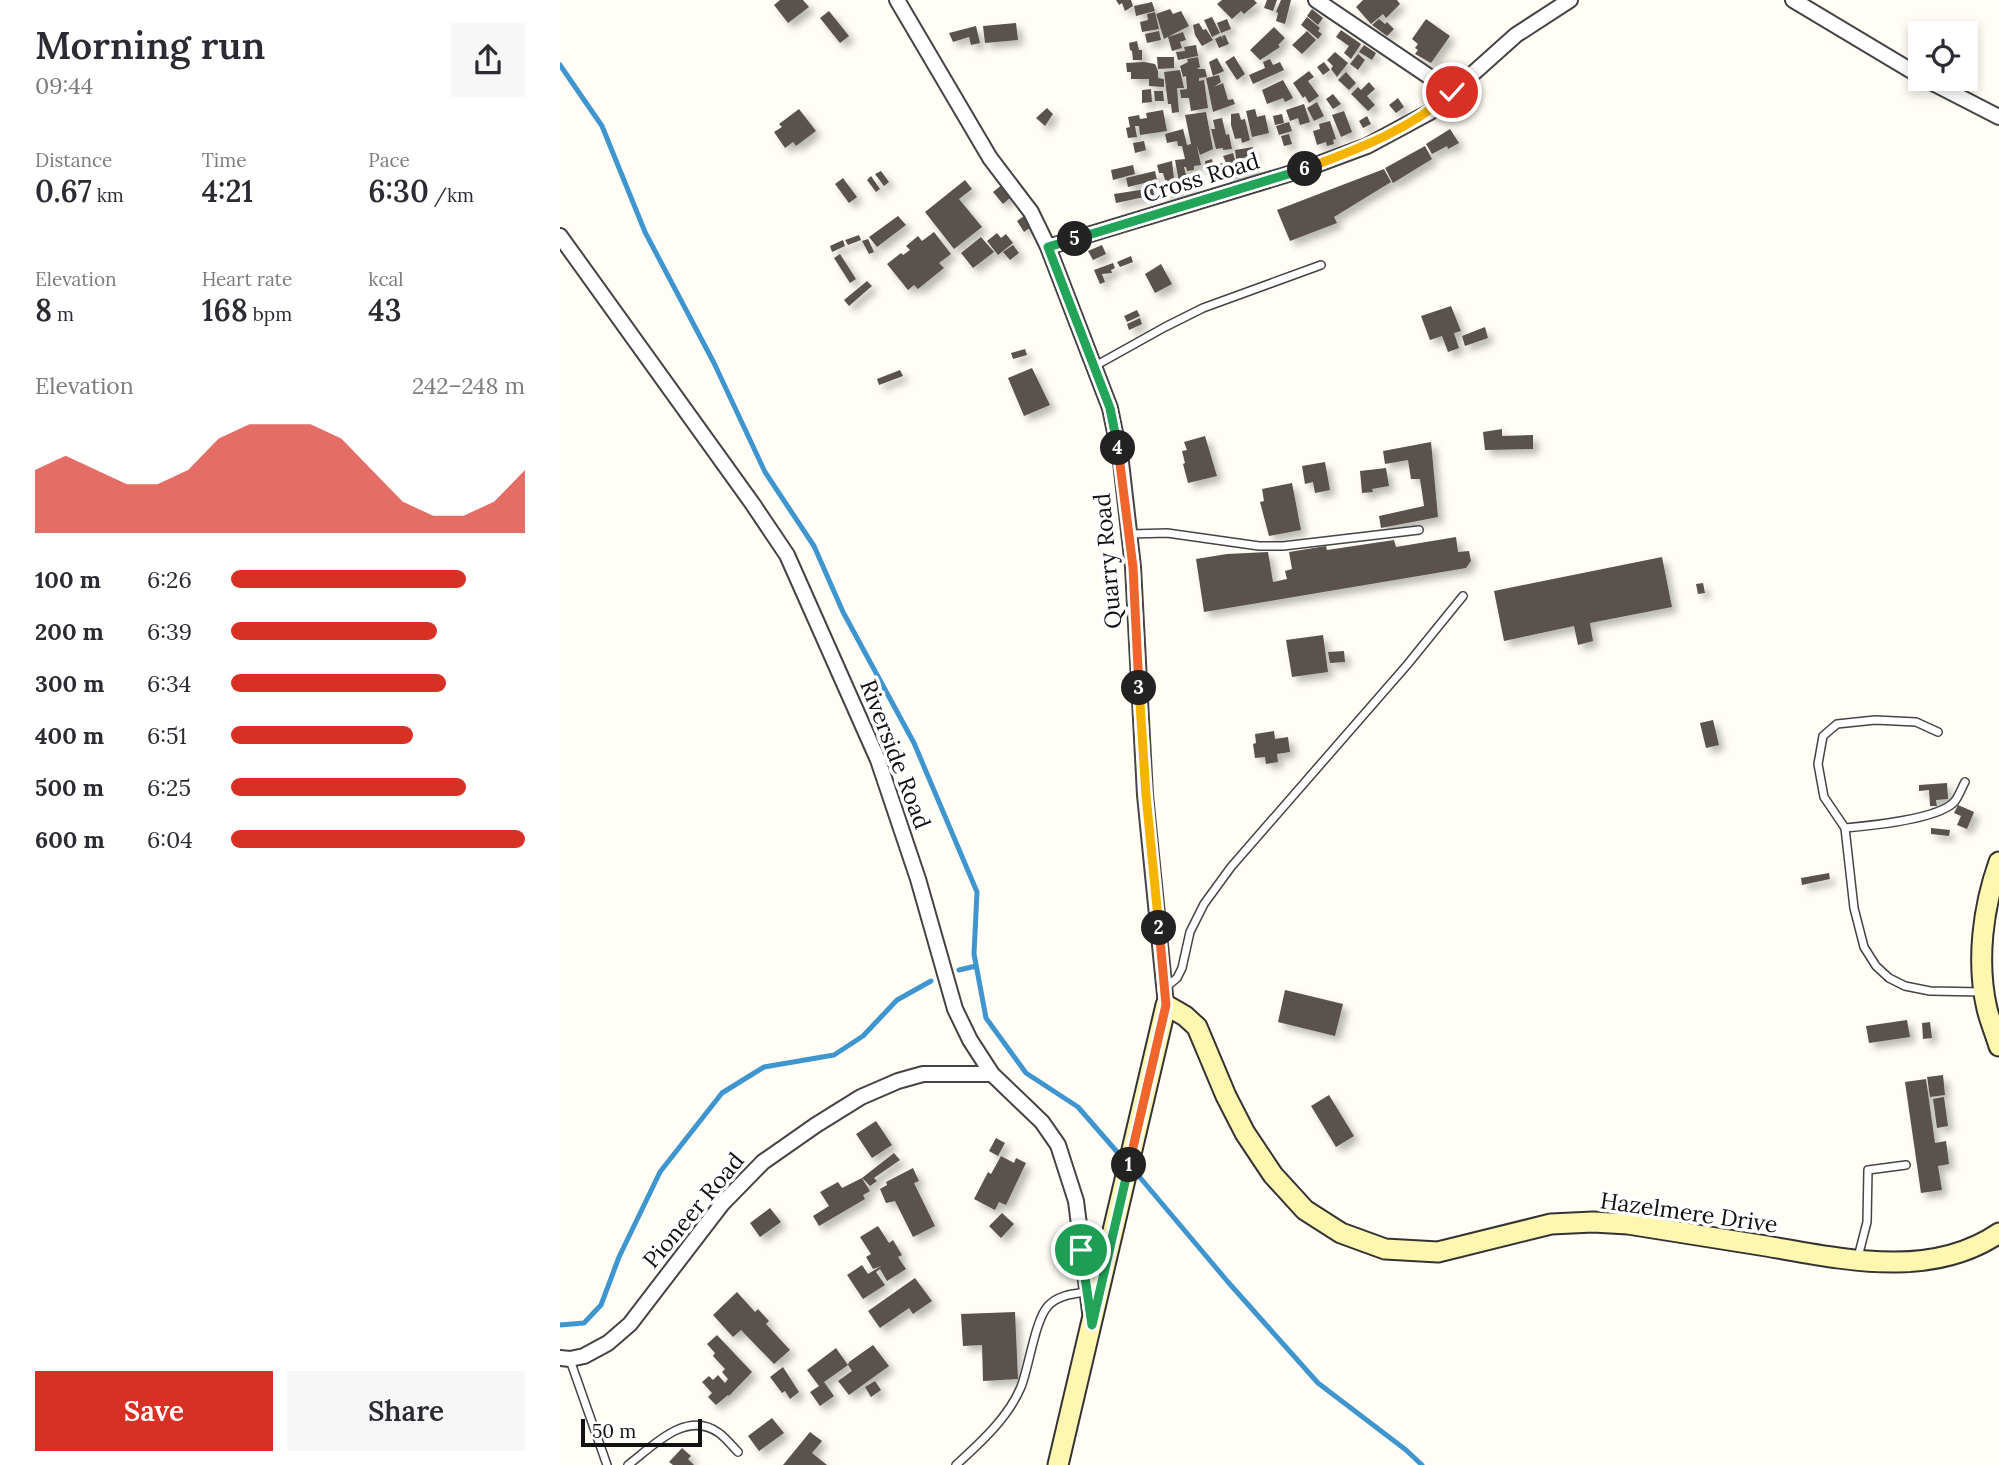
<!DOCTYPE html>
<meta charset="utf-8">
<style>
body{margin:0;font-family:Lora,serif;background:#f7f7f7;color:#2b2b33;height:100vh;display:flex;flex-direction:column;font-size:26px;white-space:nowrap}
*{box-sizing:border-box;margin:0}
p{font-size:23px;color:#7c7c81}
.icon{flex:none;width:38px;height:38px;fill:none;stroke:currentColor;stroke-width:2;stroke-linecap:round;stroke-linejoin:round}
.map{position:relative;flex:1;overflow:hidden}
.side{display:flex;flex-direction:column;background:#fff;width:560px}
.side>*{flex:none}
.controls{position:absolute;left:1348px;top:21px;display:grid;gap:14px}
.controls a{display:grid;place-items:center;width:70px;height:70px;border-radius:0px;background:#fff;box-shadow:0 4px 10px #0003;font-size:35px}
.scale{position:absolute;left:21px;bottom:18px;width:121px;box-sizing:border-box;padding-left:7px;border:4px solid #111;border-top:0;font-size:19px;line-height:24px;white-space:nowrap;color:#111;-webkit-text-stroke:5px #fff;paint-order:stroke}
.pin{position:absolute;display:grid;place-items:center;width:60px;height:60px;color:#fff;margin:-30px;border:4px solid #fff;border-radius:50%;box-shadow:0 2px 7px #0007}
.km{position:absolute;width:35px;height:35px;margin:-18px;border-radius:50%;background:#222;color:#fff;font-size:19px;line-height:35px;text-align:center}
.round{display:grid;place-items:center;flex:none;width:74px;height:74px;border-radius:0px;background:#f7f7f7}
.summary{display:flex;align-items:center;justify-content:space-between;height:119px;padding:0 35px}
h1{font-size:38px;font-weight:600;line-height:52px}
.figures{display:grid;grid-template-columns:repeat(3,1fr);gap:10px;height:119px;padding:7px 35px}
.figures div{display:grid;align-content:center}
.figures b{font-size:30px;font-weight:600}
.figures small{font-size:19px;font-weight:400}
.figures p{font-size:19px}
.chart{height:196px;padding:14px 35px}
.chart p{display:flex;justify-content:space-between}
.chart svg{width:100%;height:126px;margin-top:7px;fill:#d93025;opacity:.7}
.primary-button{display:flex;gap:14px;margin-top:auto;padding:14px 35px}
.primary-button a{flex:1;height:80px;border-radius:0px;background:#d93025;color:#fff;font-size:28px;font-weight:600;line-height:80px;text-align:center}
.primary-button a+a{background:#f7f7f7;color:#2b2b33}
ul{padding:0 35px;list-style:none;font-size:23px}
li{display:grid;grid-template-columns:112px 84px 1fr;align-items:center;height:52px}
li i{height:18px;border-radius:9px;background:#d93025}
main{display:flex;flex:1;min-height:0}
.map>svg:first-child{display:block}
</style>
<main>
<section class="side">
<div class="summary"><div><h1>Morning run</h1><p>09:44</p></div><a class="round"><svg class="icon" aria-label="share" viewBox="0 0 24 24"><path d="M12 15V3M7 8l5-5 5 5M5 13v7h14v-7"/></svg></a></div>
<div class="figures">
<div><p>Distance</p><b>0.67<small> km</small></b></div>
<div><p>Time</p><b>4:21</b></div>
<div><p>Pace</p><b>6:30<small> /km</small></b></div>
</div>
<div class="figures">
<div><p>Elevation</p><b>8<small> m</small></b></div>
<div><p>Heart rate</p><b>168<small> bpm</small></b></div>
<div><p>kcal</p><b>43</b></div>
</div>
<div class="chart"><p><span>Elevation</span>242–248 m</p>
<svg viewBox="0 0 160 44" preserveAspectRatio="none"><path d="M0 44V22L10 17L20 22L30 27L40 27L50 22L60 11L70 6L80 6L90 6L100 11L110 22L120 33L130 38L140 38L150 33L160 22V44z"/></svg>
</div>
<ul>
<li><b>100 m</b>6:26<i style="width:80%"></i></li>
<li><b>200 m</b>6:39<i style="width:70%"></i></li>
<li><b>300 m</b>6:34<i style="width:73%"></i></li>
<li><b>400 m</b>6:51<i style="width:62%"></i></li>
<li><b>500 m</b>6:25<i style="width:80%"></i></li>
<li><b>600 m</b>6:04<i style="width:100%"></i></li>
</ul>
<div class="primary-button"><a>Save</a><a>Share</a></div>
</section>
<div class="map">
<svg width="1439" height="1465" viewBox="0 0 1439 1465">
<defs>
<filter id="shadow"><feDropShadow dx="5.5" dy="5.5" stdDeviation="3.5" flood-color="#0004"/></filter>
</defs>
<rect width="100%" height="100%" fill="#fffdf5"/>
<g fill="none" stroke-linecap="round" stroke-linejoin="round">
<!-- stream -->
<path stroke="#3f96cf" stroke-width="5" d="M0,65L42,126L85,232L154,363L205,472L254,546L283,612L354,743L417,892L414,954L426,1018L466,1073L518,1107L565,1161
M399,970L416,966
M572,1168L668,1282L758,1383L846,1450L862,1465
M0,1325L24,1323L41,1305L59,1257L100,1172L162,1093L204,1067L274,1055L303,1036L337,1000L371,981"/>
</g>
<!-- building -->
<path fill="#5a524d" filter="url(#shadow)" d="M220,0H243L249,7L228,23L214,5Z
M556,0H571L573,6L565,11L562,3L559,5Z
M662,0H694L697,3L684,14L681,11L672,19L657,4Z
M707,0H717L713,11L704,8Z
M721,0H731L725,24L716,21L718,13L716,12Z
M803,0H837L840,4L826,18L823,14L811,24L796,7Z
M592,2L595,11L576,16L574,6Z
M610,9L613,14L621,11L629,26L604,39L596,14Z
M752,9L763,18L758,25L747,16Z
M269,11L289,36L280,43L260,18Z
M595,12L599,29L582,32L580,22L588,20L587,14Z
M652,17L660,33L652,37L644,20Z
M747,17L760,28L758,31L762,34L758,39L741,25Z
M667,19L671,29L661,33L657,23Z
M819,19L825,24L827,22L834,29L827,36L812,25Z
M866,19L890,36L871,63L855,54L858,50L855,48L858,44L852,39Z
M456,23L458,40L425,43L423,26Z
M639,23L643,30L646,29L653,40L642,46L635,35L633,25Z
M416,26L420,43L411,45L409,37L393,42L389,33Z
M714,27L725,38L718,45L720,47L700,60L690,50Z
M781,30L801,44L791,59L784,53L789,46L776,37Z
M599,31L601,40L587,43L585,34Z
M747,31L756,40L742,54L732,45Z
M623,32L626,40L620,42L622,48L612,51L608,37Z
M665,35L669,44L659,48L655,39L661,36L663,39L662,36Z
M577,41L579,50H582V60H573L572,51L570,50L569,43Z
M636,45L638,56L618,60L616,52L625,51L624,47Z
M804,45L816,53L812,60L799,52Z
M775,52L788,63L777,77L771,69L773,66L767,60Z
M798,54L805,60L798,70L790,64Z
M674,56L685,74L677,80L665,62Z
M597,57H614V68L598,69Z
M638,57L640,67L637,69H645L647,77L639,78V81L644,80L648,108L631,111L629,98H621L620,90L627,89L626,76L623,77L620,66L628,62L627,59Z
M657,58L664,71L653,76L649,62Z
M710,59L713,65L720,62L724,70L693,84L689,75L705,68L703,62Z
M584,62L595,64L598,71V78L604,79V87L589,86V79H571V72H567L566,63Z
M764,62L770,70L763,75L757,67Z
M620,70L624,88H617L619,112L612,113L611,104H608L604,72Z
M749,71L754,77L748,81L759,96L749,103L745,96L743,98L733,83Z
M786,72L796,83L789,90L778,80Z
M659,75L661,82L654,87L663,83L668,100L673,99L675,104L653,112L646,78Z
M723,80L733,98L725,102L723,98L707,104L702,90Z
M809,82L815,89L807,96L815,105L808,111L791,94L798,87L801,90Z
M591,89L592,102L582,103V90Z
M594,91H603L604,101H595Z
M773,94L781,104L773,109L766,99Z
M838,98L844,107L836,113L829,105Z
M757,102L764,116L754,121L747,108Z
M744,104L750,122L740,125L738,118L730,121L726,110Z
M487,108L493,114L485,126L476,118Z
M239,109L256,131L236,146L233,142L225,148L214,132L222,127L219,124Z
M695,109L697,117L705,115L709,133L692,137L686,111Z
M603,110L607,131L580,135L579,126H575L577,137L568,138L566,128L570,127L568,117L579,115L580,119L587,118L586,113Z
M784,111L792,132L781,137L772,115Z
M646,112L653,149L640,155L637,146L641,165L634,166V170L627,171L626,167H624L627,179L629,177L633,186L623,190L619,182L615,160L625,159L622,146H618L617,141L607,143L605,134L623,129L627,145L631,144L625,115Z
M679,113L681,120L685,119L690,140L682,143L681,138L675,139L671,125V114Z
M722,114L724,123L715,125L713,116Z
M807,116L811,124L803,128L799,121Z
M662,118L666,135L669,134L672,149L663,150V148L656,149L651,129H655L653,120Z
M770,121L776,139L773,140L774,144L767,146L766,142L757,145L753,131L760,129L759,124Z
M729,122L732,131L719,135L716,126Z
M890,129L899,143L888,149L887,146L872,154L866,144Z
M729,134L732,144L724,146L721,136Z
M584,141L586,150L575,153L573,143Z
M865,146L872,159L833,183L825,168Z
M693,147L695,156L676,159L675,150Z
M673,153L676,163L664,166L666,171L658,172L657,164L666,163L663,156Z
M652,159L655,173L646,175L645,161Z
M612,161L614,179L620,192L611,194L607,180H605L603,173H599L597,165Z
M695,162V170L678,172V163Z
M573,165L575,174L553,180L551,170Z
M677,165L678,177L669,179L668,166Z
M824,169L831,182L774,217L777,223L730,241L717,210Z
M321,171L329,182L324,186L315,174Z
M595,171L597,180L568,187L566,178Z
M311,176L320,189L316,192L307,180Z
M283,178L297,197L289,203L275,184Z
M405,180L412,189L399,199L422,227L394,249L365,212Z
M604,183L608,195L601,197L597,185Z
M443,184L452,196L443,204L433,192Z
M593,188L594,195L556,203L554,194Z
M338,216L346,225L317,247L309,237Z
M464,216L471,227L464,232L457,221Z
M374,232L391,254L379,263L384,268L358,289L354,285L348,290L327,264L341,253L343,255L350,250L346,246L358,236L362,241Z
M437,233L441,238L446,234L453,243L438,255L427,241Z
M299,235L301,240L288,245L285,240Z
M421,237L434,252L413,268L401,253Z
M308,239L314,252L309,254L302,241Z
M283,240L285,246L272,252L270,246Z
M453,245L459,253L450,260L443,252Z
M542,245L546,254L533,260L528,251Z
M280,254L296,279L290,283L274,258Z
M571,256L573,262L560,267L557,262Z
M553,263L555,268L551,270L552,273L542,274L545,282L540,284L534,270Z
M601,264L612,284L595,293L585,274Z
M307,281L312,286L289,306L284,300Z
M891,306L901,331L894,333L899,348L888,352L882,336L870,340L861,316Z
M577,310L580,316L567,322L564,316Z
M580,318L582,324L569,330L567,324Z
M925,327L928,338L905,346L902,336Z
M465,349L467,355L453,359L451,353Z
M472,368L490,405L464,416L448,378Z
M340,370L343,376L319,385L317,379Z
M942,429V436L973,435V449L925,450L923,432Z
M645,436L657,476L628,483L623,464L625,463L622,451L627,450L624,442Z
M871,442L878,517L821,528L819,516L864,506L860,479H851L848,460L825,464L823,451Z
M765,462L770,490L755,493L753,482L745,484L742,466Z
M826,468L829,486L812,489L813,492L802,493L800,471Z
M732,483L741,530L709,536L700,502L704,501L702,489Z
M896,537L898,552L909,551L911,561L906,568L644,612L636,559L667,554L708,552L713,582L727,579L725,571L732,569L729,552L766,546L767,550L834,540L836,547Z
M1102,557L1112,607L1030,623L1033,641L1018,645L1014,626L944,641L934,591Z
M1143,583L1145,593L1138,594L1136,584Z
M763,635L768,672L732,677L726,640Z
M784,651L785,662L770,663L768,652Z
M1153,720L1159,745L1146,748L1140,723Z
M714,731L715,739L728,737L730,752L717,754L718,762L706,764L705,757L695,758L693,744L696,743L695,734Z
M1387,783L1388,799L1376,800L1377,806H1370L1369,790L1359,791V785Z
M1398,805L1414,812L1407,829L1397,825L1401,816L1394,813Z
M1371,828L1390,830L1389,836L1371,834Z
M1269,873L1270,879L1242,885L1241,878Z
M725,990L783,1004L775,1036L718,1022Z
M1347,1020L1350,1037L1309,1043L1306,1026Z
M1370,1022L1372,1038L1363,1039L1362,1023Z
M1383,1075L1385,1095L1370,1097L1367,1077Z
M1366,1079L1375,1143L1386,1141L1389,1164L1378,1166L1382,1190L1361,1193L1345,1082Z
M769,1095L794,1136L776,1147L751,1106Z
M1384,1097L1388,1126L1377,1128L1373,1099Z
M316,1121L332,1145L312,1158L296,1134Z
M436,1138L445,1143L438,1156L429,1151Z
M334,1153L340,1160L314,1178L317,1181L310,1186L302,1178Z
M441,1156L454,1163L456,1158L466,1163L446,1205L439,1202L435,1210L414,1199L428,1172L431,1174Z
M353,1168L359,1181L354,1183L375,1226L353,1237L335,1201L326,1203L320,1189L327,1185L326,1182Z
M302,1178L310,1191L303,1195L305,1199L259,1226L253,1216L269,1206L260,1192L278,1182L282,1188Z
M210,1208L221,1222L200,1237L190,1223Z
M442,1213L454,1224L441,1238L429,1226Z
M318,1226L329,1243L333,1240L342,1255L338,1257L346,1269L327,1281L320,1269L316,1272L325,1285L303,1299L287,1275L302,1265L308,1274L321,1266L313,1269L306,1257L311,1254L300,1237Z
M355,1278L372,1301L353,1314L349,1308L320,1328L308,1311Z
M177,1292L195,1312L198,1309L209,1321L206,1324L230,1350L214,1364L181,1330L173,1337L153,1315Z
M455,1312L458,1379L423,1381L422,1345L403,1346L401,1314Z
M157,1335L192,1372L169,1396L168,1395L156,1405L148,1397L152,1393L142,1382L149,1376L153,1380L158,1375L165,1383L168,1379L162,1372L165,1369L153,1356L155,1353L147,1344Z
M313,1345L329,1366L289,1395L278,1381L292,1371L288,1365L289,1362Z
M276,1348L288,1365L264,1382L274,1396L260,1406L250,1392L259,1386L247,1370Z
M223,1367L239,1392L230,1399L225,1391L222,1393L210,1377Z
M315,1381L321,1390L311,1397L305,1387Z
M212,1418L224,1433L199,1451L188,1436Z
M250,1432L262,1441L252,1453L267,1465H223Z
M122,1448L131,1456L128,1459L134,1465H113L109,1462Z"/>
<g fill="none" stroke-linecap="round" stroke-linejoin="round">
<!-- lane casing -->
<g stroke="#444" stroke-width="10">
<path id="lane" d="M535,366L605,327L643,308L761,265
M570,534L607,533L699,546H723L859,530
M1378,732L1356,722L1315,720L1277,724L1263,736L1258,764L1264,797L1285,828L1294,908L1304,947L1316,966L1329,978L1345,986L1370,991L1423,992
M1285,828C1308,826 1381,819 1395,801C1399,796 1402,787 1405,782
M605,988L617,978L622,968L630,932L644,904L671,867L847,665L903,596
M1298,1257L1307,1222L1308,1170L1346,1165
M10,1360L47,1465
M68,1465C92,1447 126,1409 159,1433C166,1438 172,1446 178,1452
M396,1465C420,1443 448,1418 461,1387C469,1367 475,1320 488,1306C498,1295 513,1294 527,1292"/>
</g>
<!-- street casing -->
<g stroke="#444" stroke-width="18">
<path id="street" d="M337,0L430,158L471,212L488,247L550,408L561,462L573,567L585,795L606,1005
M756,0L892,92
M1233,0L1360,76
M1365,79L1439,117
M0,236L192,503L227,555L318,760L358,879L395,1009L410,1040L432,1074L482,1122L498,1145L516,1201L530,1312
M488,247L745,169L807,146L870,112L956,35L1010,0
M0,1358L10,1359L24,1356L48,1343L70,1324L162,1204L203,1162L256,1125L301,1097L338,1081L363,1074H432"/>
</g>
<!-- secondary casing -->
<g stroke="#333" stroke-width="23">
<path id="secondary" d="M1439,862C1423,907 1416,961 1427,1009C1430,1021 1435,1033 1439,1046
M498,1465L606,1005L625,1016L637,1027L666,1096L685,1133L713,1175L745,1210L781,1233L825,1249L878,1252L991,1224L1033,1222L1068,1224C1114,1231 1160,1239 1206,1246C1282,1259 1370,1280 1439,1233"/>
</g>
<!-- lane -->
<use href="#lane" stroke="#fff" stroke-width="7"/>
<!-- street -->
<use href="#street" stroke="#fff" stroke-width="14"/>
<!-- secondary -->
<use href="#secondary" stroke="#fff6b0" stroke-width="19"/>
</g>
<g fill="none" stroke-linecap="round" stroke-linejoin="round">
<!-- split-1 casing -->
<g stroke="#fff" stroke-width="14">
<path id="split-1" d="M521,1250L532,1325L569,1165"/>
</g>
<!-- split-2 casing -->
<g stroke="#fff" stroke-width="14">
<path id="split-2" d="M569,1165L606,1005L599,928"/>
</g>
<!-- split-3 casing -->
<g stroke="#fff" stroke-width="14">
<path id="split-3" d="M579,688L586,795L599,928"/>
</g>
<!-- split-4 casing -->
<g stroke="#fff" stroke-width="14">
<path id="split-4" d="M558,448L573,567L579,688"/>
</g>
<!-- split-5 casing -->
<g stroke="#fff" stroke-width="14">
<path id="split-5" d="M515,239L488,247L550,408L558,448"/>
</g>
<!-- split-6 casing -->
<g stroke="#fff" stroke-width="14">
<path id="split-6" d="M515,239L745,169"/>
</g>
<!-- split-7 casing -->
<g stroke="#fff" stroke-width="14">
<path id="split-7" d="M745,169C798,149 850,130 892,92"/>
</g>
<!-- split-1 -->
<use href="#split-1" stroke="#22a559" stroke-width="9"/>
<!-- split-2 -->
<use href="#split-2" stroke="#f0652b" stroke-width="9"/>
<!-- split-3 -->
<use href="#split-3" stroke="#f5b400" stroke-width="9"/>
<!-- split-4 -->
<use href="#split-4" stroke="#f0652b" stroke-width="9"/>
<!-- split-5 -->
<use href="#split-5" stroke="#22a559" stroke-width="9"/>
<!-- split-6 -->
<use href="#split-6" stroke="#22a559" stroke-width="9"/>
<!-- split-7 -->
<use href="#split-7" stroke="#f5b400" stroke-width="9"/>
</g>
<g text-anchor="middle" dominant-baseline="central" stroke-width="7" stroke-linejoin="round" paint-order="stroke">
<!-- street labels -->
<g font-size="23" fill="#111" stroke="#fff">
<text transform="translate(641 177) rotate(-17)">Cross Road</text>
<text transform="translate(547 561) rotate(-95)">Quarry Road</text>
<text transform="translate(336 754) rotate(69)">Riverside Road</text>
<text transform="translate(133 1210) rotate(-50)">Pioneer Road</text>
<text transform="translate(1129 1212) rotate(8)">Hazelmere Drive</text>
</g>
</g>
</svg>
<div class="controls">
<a><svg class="icon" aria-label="locate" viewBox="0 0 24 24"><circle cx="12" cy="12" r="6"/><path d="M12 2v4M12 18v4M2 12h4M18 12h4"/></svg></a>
</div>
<div class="scale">50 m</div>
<div class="pin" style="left:521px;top:1250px;background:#1e9e55"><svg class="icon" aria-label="arrive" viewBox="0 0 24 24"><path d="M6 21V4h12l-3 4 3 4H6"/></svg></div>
<div class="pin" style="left:892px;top:92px;background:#d93025"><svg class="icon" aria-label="check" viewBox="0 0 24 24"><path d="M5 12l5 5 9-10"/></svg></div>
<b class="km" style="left:569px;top:1165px">1</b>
<b class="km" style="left:599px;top:928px">2</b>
<b class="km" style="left:579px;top:688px">3</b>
<b class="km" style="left:558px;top:448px">4</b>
<b class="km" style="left:515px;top:239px">5</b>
<b class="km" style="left:745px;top:169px">6</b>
</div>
</main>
